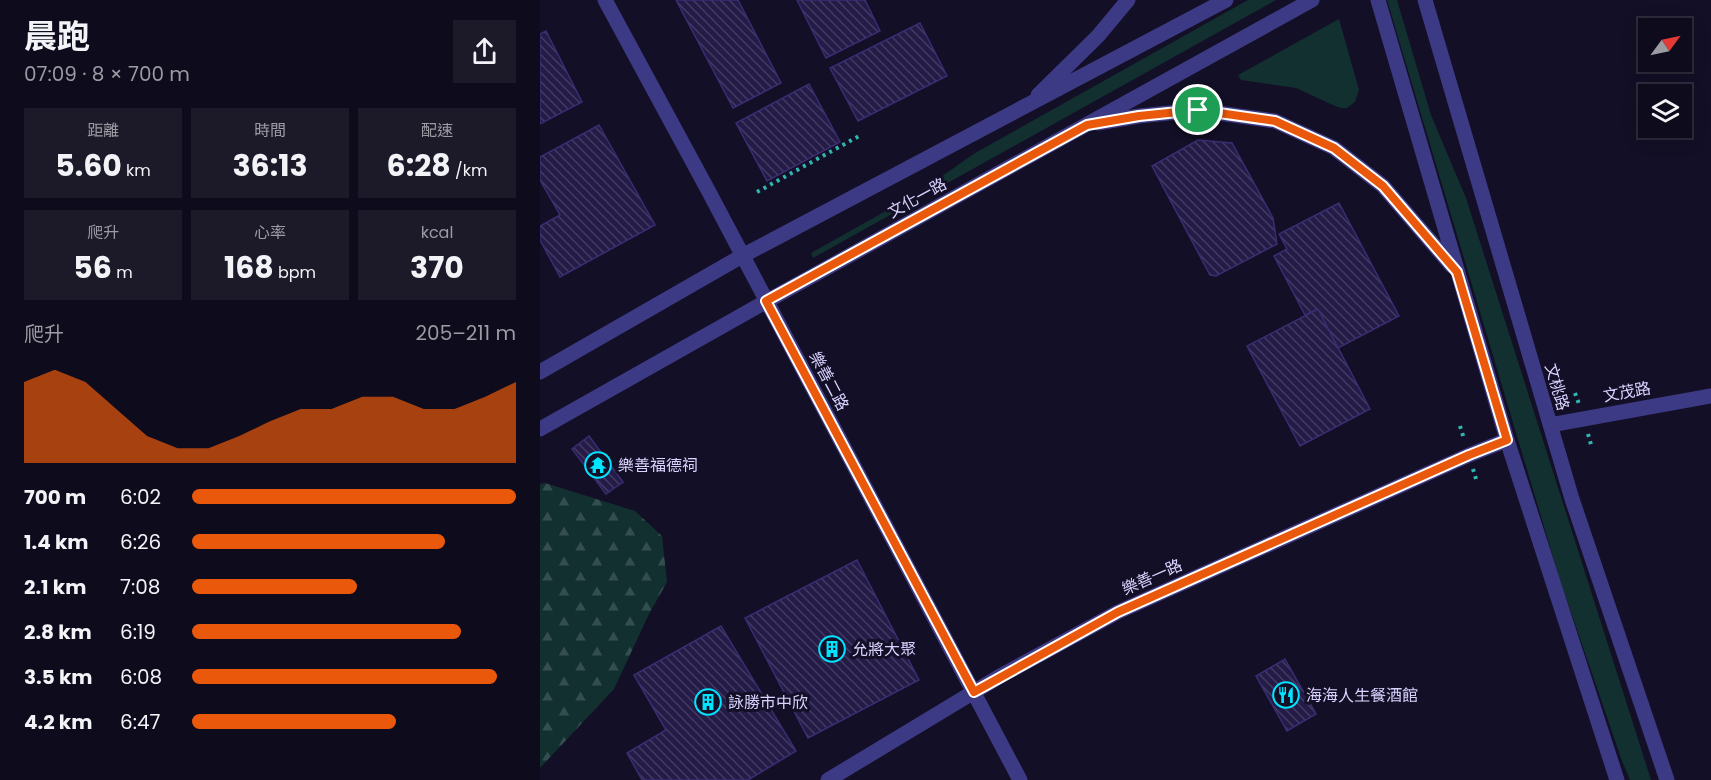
<!DOCTYPE html>
<html lang="zh-TW">
<meta charset="utf-8">
<style>
body{margin:0;font-family:Poppins,"Noto Sans TC",sans-serif;background:#1c1929;color:#f1f3f6;height:100vh;display:flex;flex-direction:column;font-size:22px;white-space:nowrap}
*{box-sizing:border-box;margin:0}
p{font-size:20px;color:#9b9ba3}
.icon{flex:none;width:33px;height:33px;fill:none;stroke:currentColor;stroke-width:2;stroke-linecap:round;stroke-linejoin:round}
.map{position:relative;flex:1;overflow:hidden}
.details{display:flex;flex-direction:column;background:#0e0b1c;width:540px}
.details>*{flex:none}
.needle{width:39px;rotate:57deg}
.controls{position:absolute;left:1098px;top:18px;display:grid;gap:12px}
.controls a{display:grid;place-items:center;width:54px;height:54px;border-radius:0px;background:#0e0b1c;box-shadow:0 3px 15px #0003,0 0 0 2px #2e2b3b;font-size:30px}
.pin{position:absolute;display:grid;place-items:center;width:51px;height:51px;color:#fff;margin:-26px;border:3px solid #fff;border-radius:50%;box-shadow:0 2px 6px #0007}
.round{display:grid;place-items:center;flex:none;width:63px;height:63px;border-radius:0px;background:#1c1929}
.headline{display:flex;align-items:center;justify-content:space-between;height:102px;padding:0 24px}
h1{font-size:33px;font-weight:700;line-height:45px}
.stats{display:grid;grid-template-columns:repeat(3,1fr);gap:9px;height:102px;padding:6px 24px}
.stats div{display:grid;align-content:center;border-radius:0px;background:#1c1929;text-align:center}
.stats b{font-size:30px;font-weight:700}
.stats small{font-size:16px;font-weight:400}
.stats p{font-size:16px}
.chart{height:168px;padding:12px 24px}
.chart p{display:flex;justify-content:space-between}
.chart svg{width:100%;height:108px;margin-top:6px;fill:#ea580c;opacity:.7}
ul{padding:0 24px;list-style:none;font-size:20px}
li{display:grid;grid-template-columns:96px 72px 1fr;align-items:center;height:45px}
li i{height:15px;border-radius:8px;background:#ea580c}
main{display:flex;flex:1;min-height:0}
.map>svg:first-child{display:block}
</style>
<main>
<section class="details">
<div class="headline"><div><h1>晨跑</h1><p>07:09 · 8 × 700 m</p></div><a class="round"><svg class="icon" aria-label="share" viewBox="0 0 24 24"><path d="M12 15V3M7 8l5-5 5 5M5 13v7h14v-7"/></svg></a></div>
<div class="stats">
<div><p>距離</p><b>5.60<small> km</small></b></div>
<div><p>時間</p><b>36:13</b></div>
<div><p>配速</p><b>6:28<small> /km</small></b></div>
</div>
<div class="stats">
<div><p>爬升</p><b>56<small> m</small></b></div>
<div><p>心率</p><b>168<small> bpm</small></b></div>
<div><p>kcal</p><b>370</b></div>
</div>
<div class="chart"><p><span>爬升</span>205–211 m</p>
<svg viewBox="0 0 160 44" preserveAspectRatio="none"><path d="M0 44V11L10 6L20 11L30 22L40 33L50 38L60 38L70 33L80 27L90 22L100 22L110 17L120 17L130 22L140 22L150 17L160 11V44z"/></svg>
</div>
<ul>
<li><b>700 m</b>6:02<i style="width:100%"></i></li>
<li><b>1.4 km</b>6:26<i style="width:78%"></i></li>
<li><b>2.1 km</b>7:08<i style="width:51%"></i></li>
<li><b>2.8 km</b>6:19<i style="width:83%"></i></li>
<li><b>3.5 km</b>6:08<i style="width:94%"></i></li>
<li><b>4.2 km</b>6:47<i style="width:63%"></i></li>
</ul>
</section>
<div class="map">
<svg width="1171" height="780" viewBox="0 0 1171 780">
<defs>
<pattern id="forest-firs" width="22" height="20" patternUnits="userSpaceOnUse" patternTransform="scale(1.5)"><rect width="22" height="20" fill="#12302f"/><path d="M5 1l3.5 6h-7zM16 11l3.5 6h-7z" fill="#344d4e"/></pattern>
<pattern id="building-back-hatch" width="6" height="6" patternUnits="userSpaceOnUse" patternTransform="scale(1.5)"><rect width="6" height="6" fill="#241b47"/><path d="M-1 5l2 2M0 0l6 6M5-1l2 2" fill="none" stroke="#433b63"/></pattern>
</defs>
<rect width="100%" height="100%" fill="#130f26"/>
<!-- grass -->
<path fill="#12302f" d="M708,0H736L273,258L271,253L378,193L435,153Z
M847,0H857L891,115L926,198L1111,780H1090L1082,761L1019,577Z
M799,19L819,90L815,102L807,108H801L795,106L756,88L701,80L698,75Z"/>
<!-- forest -->
<path fill="url(#forest-firs)" d="M5,483L95,511L122,536L127,582L109,614L74,689L0,768V484Z"/>
<!-- building -->
<path fill="url(#building-back-hatch)" stroke="#3b2d73" stroke-width="1.5" d="M136,0H198L241,83L193,108Z
M257,0H325L340,31L286,58Z
M380,23L407,76L318,121L290,68Z
M6,31L42,102L0,124V34Z
M269,84L300,142L227,181L196,123Z
M59,125L115,225L20,277L0,240V226L20,215L0,180V157Z
M658,140L692,143L733,218L737,244L676,276L670,275L612,166Z
M799,203L859,316L798,348L778,309L765,315L734,256L747,249L739,234Z
M778,309L830,409L760,446L707,346Z
M49,436L83,482L66,494L32,449Z
M317,560L379,680L268,738L205,618Z
M181,626L256,751L208,780H102L87,753L126,730L94,675Z
M745,659L776,714L747,731L716,676Z"/>
<g fill="none" stroke-linecap="round" stroke-linejoin="round">
<!-- path -->
<path stroke="#2fb8b0" stroke-width="4" stroke-dasharray="3 4.5" stroke-linecap="butt" d="M217,192L321,135
M1035,393L1039,404
M920,426L924,439
M1048,434L1052,448
M933,469L936,479"/>
<!-- minor -->
<path stroke="#3d3a85" stroke-width="15" d="M65,0L169,192L480,780
M838,0L967,440L1077,780
M885,0L1032,499L1127,780
M498,95L558,36L588,0
M558,123L599,116L658,110L735,121L794,148L843,186L912,266
M0,372L202,256L686,0
M1010,425L1171,396
M0,429L227,301L772,0
M288,780L462,675L578,612L929,455L967,440"/>
</g>
<g fill="none" stroke-linecap="round" stroke-linejoin="round">
<!-- route casing -->
<g stroke="#fff" stroke-width="12">
<path id="route" d="M658,110L735,121L794,148L843,186L917,272L967,440L929,455L578,612L434,692L226,301L547,125L599,116Z"/>
</g>
<!-- route -->
<use href="#route" stroke="#ea580c" stroke-width="8"/>
</g>
<!-- icons -->
<defs>
<g id="temple-ring" transform="scale(1.35)"><circle r="9.5" fill="#130f26" stroke="#00e5ff" stroke-width="1.5"/><path d="M0-6L5-2H3V0L6.5 2.5H4V6H1.5V3h-3V6H-4V2.5H-6.5L-3 0V-2H-5Z" fill="#00e5ff"/></g>
<g id="building-ring" transform="scale(1.35)"><circle r="9.5" fill="#130f26" stroke="#00e5ff" stroke-width="1.5"/><path d="M-4-6H4V6H1V3H-1V6H-4ZM-2.5-4.3h1.7v1.8h-1.7ZM.8-4.3h1.7v1.8H.8ZM-2.5-1h1.7V.8h-1.7ZM.8-1h1.7V.8H.8Z" fill="#00e5ff"/></g>
<g id="restaurant-ring" transform="scale(1.35)"><circle r="9.5" fill="#130f26" stroke="#00e5ff" stroke-width="1.5"/><path d="M-5-6h1v4h1v-4h1v4h1v-4h1v5L-1.5 .5V6h-2V.5L-5-1ZM5-6V6H3V1.5H1.5Q1.5-4 5-6Z" fill="#00e5ff"/></g>
</defs>
<g fill-rule="evenodd">
<use href="#temple-ring" x="58" y="465"/>
<use href="#building-ring" x="292" y="649"/>
<use href="#restaurant-ring" x="746" y="695"/>
<use href="#building-ring" x="168" y="702"/>
</g>
<g text-anchor="middle" dominant-baseline="central" stroke-width="6" stroke-linejoin="round" paint-order="stroke">
<!-- street labels -->
<g font-size="16" fill="#d9d4ff" stroke="#130f26">
<text transform="translate(377 198) rotate(-29)">文化一路</text>
<text transform="translate(289 381) rotate(62)">樂善二路</text>
<text transform="translate(1017 387) rotate(74)">文桃路</text>
<text transform="translate(1087 392) rotate(-10)">文茂路</text>
<text transform="translate(612 577) rotate(-24)">樂善一路</text>
</g>
<!-- poi labels -->
<g font-size="16" fill="#d9d4ff" stroke="#130f26" text-anchor="start">
<text x="78" y="465">樂善福德祠</text>
<text x="312" y="649">允將大聚</text>
<text x="766" y="695">海海人生餐酒館</text>
<text x="188" y="702">詠勝市中欣</text>
</g>
</g>
</svg>
<div class="controls">
<a><svg class="needle" viewBox="-14 -14 28 28"><path d="M0-13l5 13h-10z" fill="#e53935"/><path d="M0 13l5-13h-10z" fill="#9b9ba3"/></svg></a>
<a><svg class="icon" aria-label="layers" viewBox="0 0 24 24"><path d="M12 4l9 5-9 5-9-5zM3 14l9 5 9-5"/></svg></a>
</div>
<div class="pin" style="left:658px;top:110px;background:#1e9e55"><svg class="icon" aria-label="arrive" viewBox="0 0 24 24"><path d="M6 21V4h12l-3 4 3 4H6"/></svg></div>
</div>
</main>
